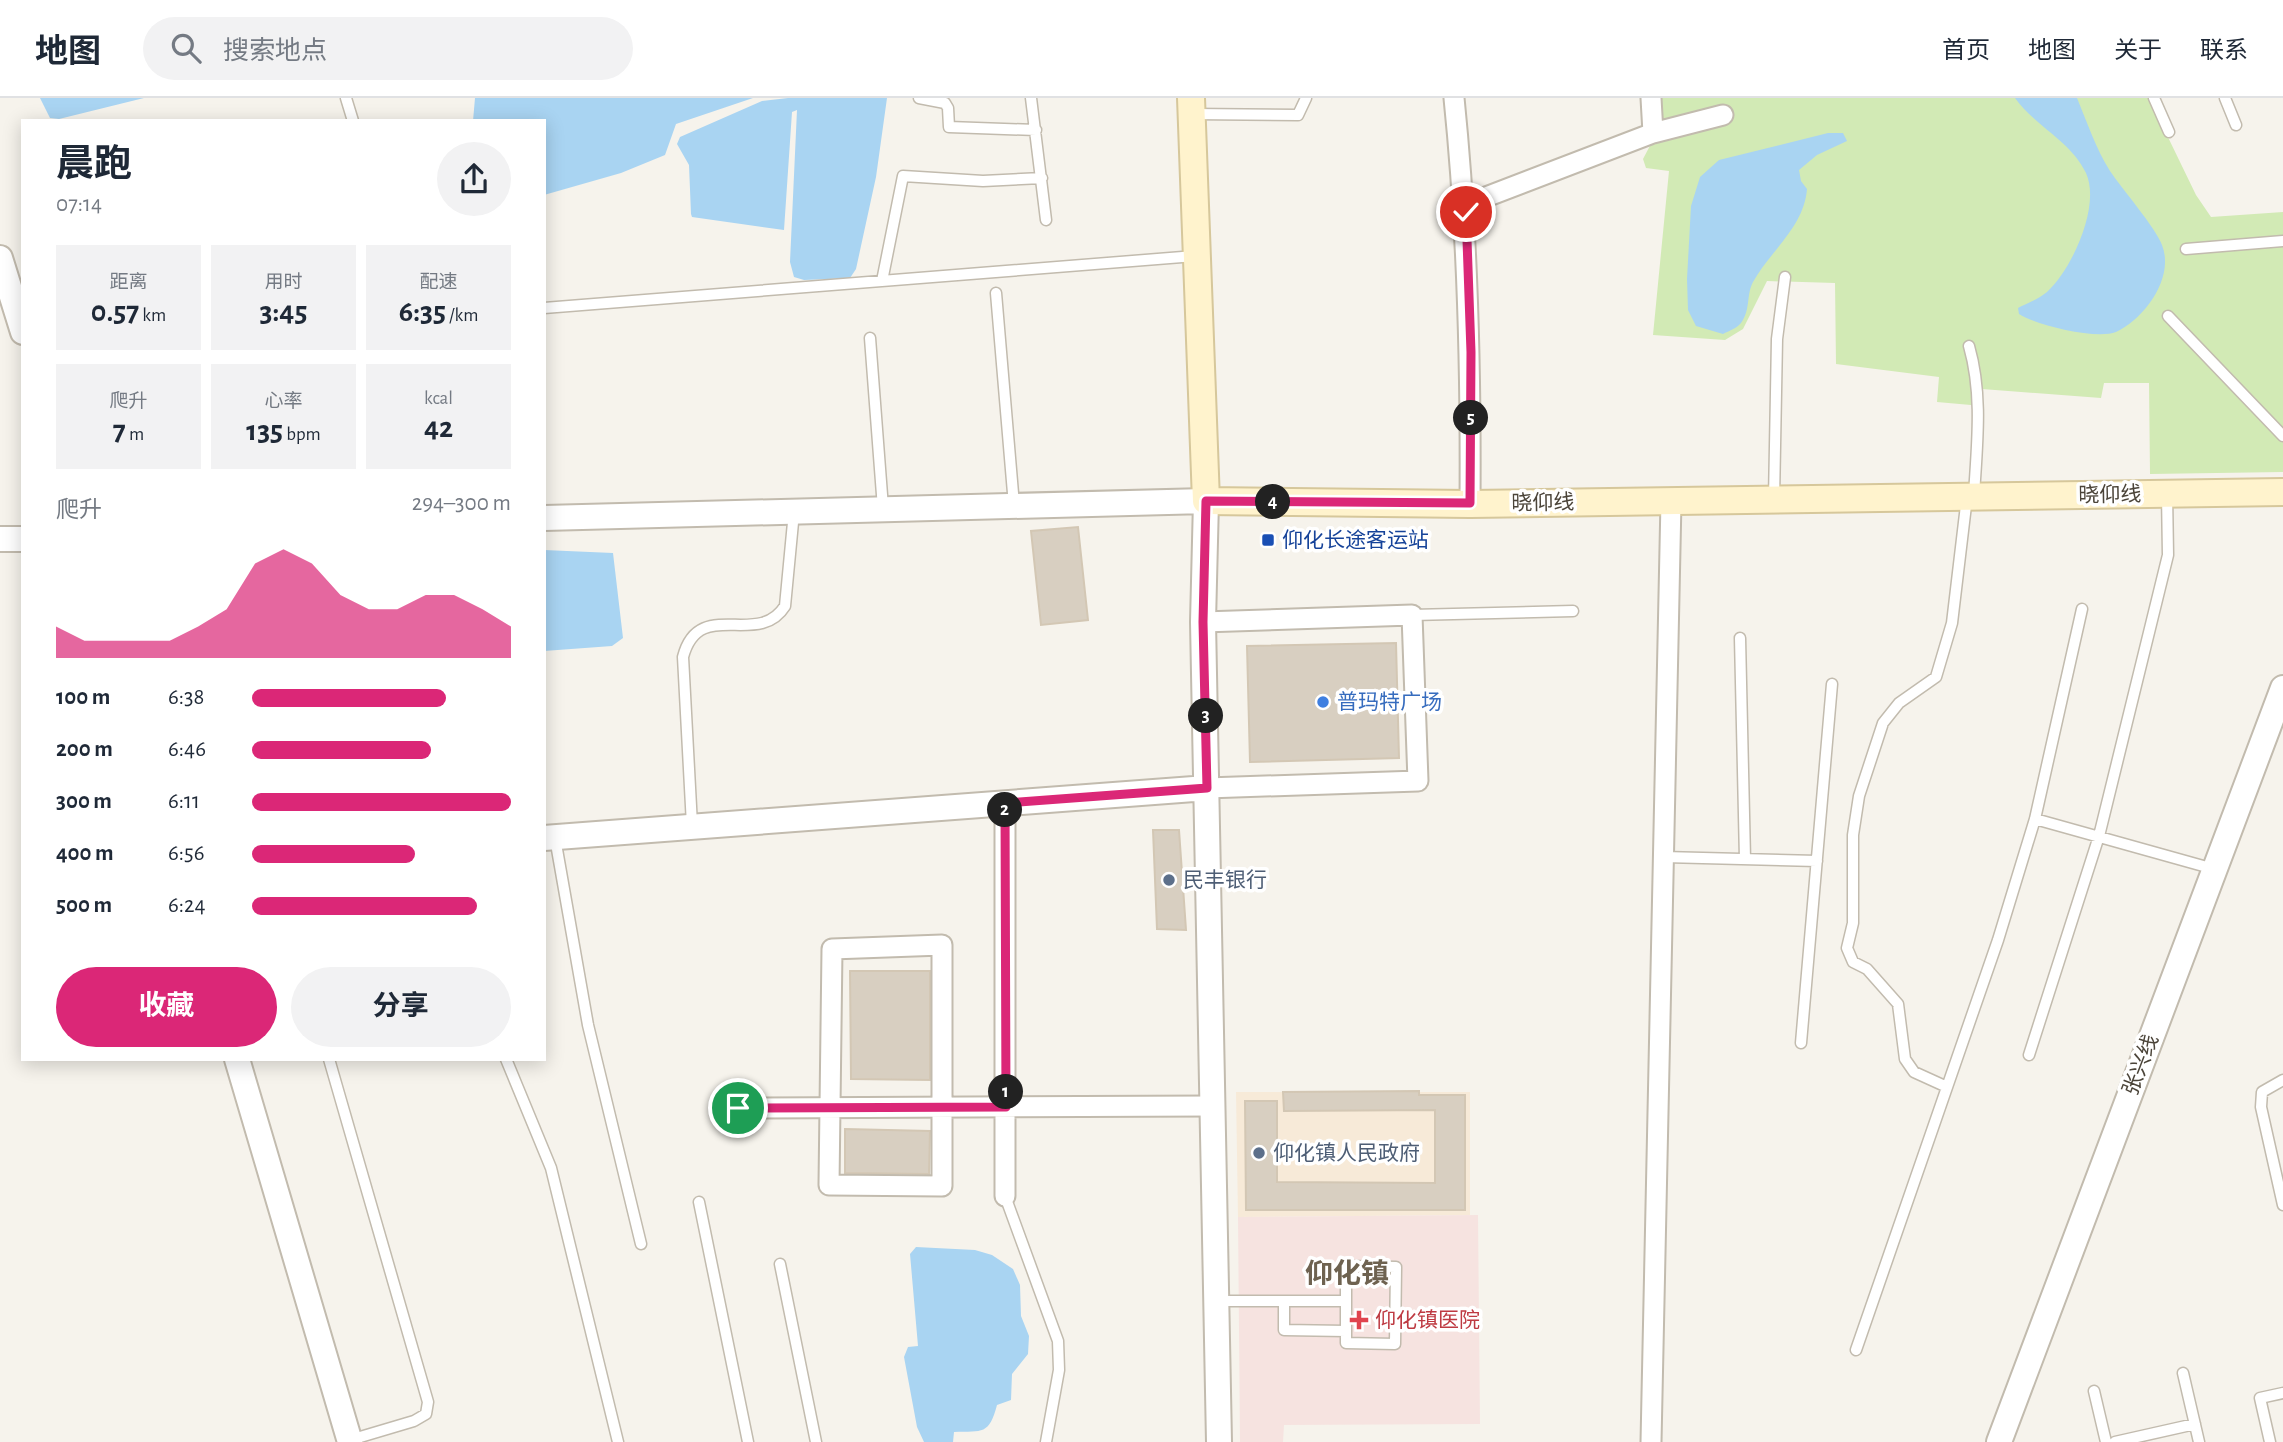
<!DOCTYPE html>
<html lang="zh">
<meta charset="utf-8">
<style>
body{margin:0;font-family:"Alegreya Sans","Noto Sans SC",sans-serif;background:#f2f2f3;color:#1f2937;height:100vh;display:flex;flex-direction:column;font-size:26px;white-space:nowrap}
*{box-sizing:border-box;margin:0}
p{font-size:23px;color:#747a83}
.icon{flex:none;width:38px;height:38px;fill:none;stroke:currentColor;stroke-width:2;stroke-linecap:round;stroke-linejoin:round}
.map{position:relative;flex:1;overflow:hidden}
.drawer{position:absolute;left:21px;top:21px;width:525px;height:942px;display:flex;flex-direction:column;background:#fff;border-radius:0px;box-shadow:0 4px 18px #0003}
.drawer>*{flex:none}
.pin{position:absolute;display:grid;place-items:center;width:60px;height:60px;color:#fff;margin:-30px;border:4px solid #fff;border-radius:50%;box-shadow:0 2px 7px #0007}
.km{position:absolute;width:35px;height:35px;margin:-18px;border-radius:50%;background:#222;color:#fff;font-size:19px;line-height:35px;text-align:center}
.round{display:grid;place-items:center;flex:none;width:74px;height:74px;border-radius:37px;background:#f2f2f3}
.headline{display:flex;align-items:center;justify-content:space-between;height:119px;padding:0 35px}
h1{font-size:38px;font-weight:700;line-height:52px}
.figures{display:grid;grid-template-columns:repeat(3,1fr);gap:10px;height:119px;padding:7px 35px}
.figures div{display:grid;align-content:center;border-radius:0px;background:#f2f2f3;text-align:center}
.figures b{font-size:30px;font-weight:700}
.figures small{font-size:19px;font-weight:400}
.figures p{font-size:19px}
.chart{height:196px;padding:14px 35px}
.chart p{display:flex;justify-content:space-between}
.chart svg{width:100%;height:126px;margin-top:7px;fill:#db2777;opacity:.7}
.action{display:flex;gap:14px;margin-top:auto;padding:14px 35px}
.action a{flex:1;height:80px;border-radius:42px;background:#db2777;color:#fff;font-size:28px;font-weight:700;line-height:80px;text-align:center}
.action a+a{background:#f2f2f3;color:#1f2937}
ul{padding:0 35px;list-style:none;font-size:23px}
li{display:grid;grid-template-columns:112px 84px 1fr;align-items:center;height:52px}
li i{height:18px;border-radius:9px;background:#db2777}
header{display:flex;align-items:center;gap:42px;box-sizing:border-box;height:98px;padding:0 35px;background:#fff;border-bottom:2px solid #e0e1e3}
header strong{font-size:33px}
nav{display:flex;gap:38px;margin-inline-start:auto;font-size:24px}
.search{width:490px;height:63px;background:#f2f2f3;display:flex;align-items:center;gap:18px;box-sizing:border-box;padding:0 24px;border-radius:38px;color:#747a83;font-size:26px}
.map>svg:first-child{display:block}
</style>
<header>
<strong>地图</strong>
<div class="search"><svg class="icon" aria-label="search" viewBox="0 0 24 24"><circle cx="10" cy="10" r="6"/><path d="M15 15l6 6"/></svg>搜索地点</div>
<nav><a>首页</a><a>地图</a><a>关于</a><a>联系</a></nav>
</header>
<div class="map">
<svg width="2283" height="1344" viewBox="0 0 2283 1344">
<rect width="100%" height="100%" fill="#f6f3ec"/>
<!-- commercial -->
<path fill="#f7ead8" d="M1236,994H1470V1117L1238,1119Z"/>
<!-- medical -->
<path fill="#f6e3e0" d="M1478,1117L1480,1326L1284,1327L1283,1344H1240L1238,1119Z"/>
<!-- green -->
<path fill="#d2eab5" d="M1661,0H2149L2196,97L2211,119L2283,114V374L2150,376L2149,285H2104L2101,300L1982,291V308L1937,304L1939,279L1836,266L1835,185L1767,183L1743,231L1725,242L1653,237L1669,73L1646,70L1643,61L1653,42L1664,43Z"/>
<!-- water -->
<path fill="#a9d4f2" d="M40,0H144L59,21L50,20Z
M475,0H753L676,26L665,57L621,75L544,97V23H473Z
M788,0H887L876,79L856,171L850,180L804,182L794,179L790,164L797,12L792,14L784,132L692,119L691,116L689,67L677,46L680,39L762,3Z
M2015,0H2077C2087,24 2096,51 2110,73C2122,91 2156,130 2162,147C2175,180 2144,221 2116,234C2096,242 2036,227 2019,216L2018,210C2027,205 2039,201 2047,194C2072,171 2101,108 2086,75C2071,43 2035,28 2015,0Z
M1828,35H1843L1847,43L1817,57L1799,72L1801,83L1807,91C1804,129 1771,152 1753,184C1746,197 1751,211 1741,225C1737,230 1729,233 1723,236L1696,228L1688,212L1687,181L1691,108L1700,79L1719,62Z
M544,452L613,455L623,540L612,548L544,553Z
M916,1149L975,1152L992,1157L1013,1171L1020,1187L1021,1218L1029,1238L1028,1256L1012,1276L1011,1302L997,1307C989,1337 983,1333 954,1334L953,1344H924L917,1329L904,1259L908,1249L918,1248L910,1156Z"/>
<!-- building -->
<path fill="#d8cfc1" stroke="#d3c7b4" stroke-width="2" d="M1078,429L1088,522L1041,527L1031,433Z
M1396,545L1399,660L1250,664L1247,548Z
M1153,732H1179L1186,832L1157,831Z
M850,873H930V982L851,981Z
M1419,993V997H1465V1112H1246L1245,1003H1277V1084L1435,1085V1012L1284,1013L1283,994Z
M845,1031L930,1033L929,1076L845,1075Z"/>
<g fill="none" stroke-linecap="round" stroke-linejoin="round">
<!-- service casing -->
<g stroke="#c2bbae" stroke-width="13">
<path id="service" d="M346,0L353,23
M919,0L945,5L948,10L949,29L1036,32
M1031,0L1046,122
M2154,0L2169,34
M2225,0L2236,27
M1192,16L1298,17L1306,0
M2186,151L2283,143
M882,183L903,78L983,83L1042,80
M996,195L1014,407
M544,210L1195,158
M2168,218L2283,338
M870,240L883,410
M1969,248C1983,297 1977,346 1974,397
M1774,401L1777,241L1785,179
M1412,517L1573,513
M1740,540L1745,761
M2035,721L2214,771
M692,727L683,559C699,498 758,551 785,508L794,414
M555,740L588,927L641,1146
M1664,759L1817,763
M1801,945L1832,586
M2029,957L2099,738L2168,457L2167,396
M329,961L428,1304L426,1316L414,1323L350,1342
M506,961L551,1070L618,1344
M2283,982L2262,994L2261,1009L2283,1107
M1947,989L1914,974L1905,961L1898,906L1867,871L1853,864L1847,850L1853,825V737L1859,698L1883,625L1899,605L1936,579L1952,525L1967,399
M1005,1098L1058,1243L1059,1272L1046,1344
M699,1104L748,1344
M780,1166L816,1344
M1217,1203H1346V1245L1395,1246L1396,1169L1346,1168V1203
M1284,1203V1232L1346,1233
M1856,1252L1998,842L2035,721L2082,511
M2183,1275L2199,1344
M2094,1293L2106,1344
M2115,1344L2195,1326
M2270,1344L2260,1300L2283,1295"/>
</g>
<!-- minor casing -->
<g stroke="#c2bbae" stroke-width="23">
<path id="minor" d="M1454,0C1468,136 1471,269 1470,406
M1651,0L1653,35
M1465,107L1653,35L1723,17
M1203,524L1412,517L1418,683L1207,690
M1005,705V1098
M942,847V1088L829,1087L832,851Z
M738,1010L1213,1008
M1651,1344L1671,403"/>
</g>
<!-- tertiary casing -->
<g stroke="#c2bbae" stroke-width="28">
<path id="tertiary" d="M0,160L23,234
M544,420L1206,403L1203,524L1219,1344
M0,441H23
M544,740L1207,690
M237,961L350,1344
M1999,1344L2283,590"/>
</g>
<!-- secondary casing -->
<g stroke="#d6c79b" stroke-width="30">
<path id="secondary" d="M1191,0L1206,403L1470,406L2283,394"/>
</g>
<!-- service -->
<use href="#service" stroke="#fff" stroke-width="10"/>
<!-- minor -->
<use href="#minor" stroke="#fff" stroke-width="19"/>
<!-- tertiary -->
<use href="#tertiary" stroke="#fff" stroke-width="24"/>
<!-- secondary -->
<use href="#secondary" stroke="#fff3cd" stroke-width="26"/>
</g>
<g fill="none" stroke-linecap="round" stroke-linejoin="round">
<!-- route casing -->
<g stroke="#fff" stroke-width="14">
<path id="route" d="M738,1010L1006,1009L1005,705L1207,690L1203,524L1206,403L1470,405L1471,254L1466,114"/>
</g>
<!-- route -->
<use href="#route" stroke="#db2777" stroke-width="9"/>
</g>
<!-- markers -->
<rect fill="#1a4fb4" stroke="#fff" stroke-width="2.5" x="1261" y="435" width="14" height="14" rx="3.5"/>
<circle fill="#3f7fe0" stroke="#fff" stroke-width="2.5" cx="1323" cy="604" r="7"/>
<g fill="#5c6f8a" stroke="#fff" stroke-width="2.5">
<circle cx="1169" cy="782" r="7"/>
<circle cx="1259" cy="1055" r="7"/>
</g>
<path fill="#e0444e" stroke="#fff" stroke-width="2.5" d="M1355.5 1211.5h7v7h7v7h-7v7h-7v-7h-7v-7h7z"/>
<g text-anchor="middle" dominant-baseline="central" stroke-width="7" stroke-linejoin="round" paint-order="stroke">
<!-- street labels -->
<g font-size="21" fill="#4b4439" stroke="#fff">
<text transform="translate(2110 397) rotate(-1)">晓仰线</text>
<text transform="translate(1543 405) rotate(-1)">晓仰线</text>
<text transform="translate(2141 967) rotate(-69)">张兴线</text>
</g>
<!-- transit labels -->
<g font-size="21" fill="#164399" stroke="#fff" text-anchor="start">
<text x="1282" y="442">仰化长途客运站</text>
</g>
<!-- shop labels -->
<g font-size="21" fill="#366cbe" stroke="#fff" text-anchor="start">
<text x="1337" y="604">普玛特广场</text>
</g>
<!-- service labels -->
<g font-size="21" fill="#4e5e75" stroke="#fff" text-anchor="start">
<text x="1183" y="782">民丰银行</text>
<text x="1273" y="1055">仰化镇人民政府</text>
</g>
<!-- health labels -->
<g font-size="21" fill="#be3a42" stroke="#fff" text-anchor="start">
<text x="1375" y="1222">仰化镇医院</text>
</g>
<!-- district labels -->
<g font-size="28" font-weight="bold" fill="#6e6250" stroke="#fff">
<text x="1347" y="1177">仰化镇</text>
</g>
</g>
</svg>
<div class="pin" style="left:738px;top:1010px;background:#1e9e55"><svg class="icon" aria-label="arrive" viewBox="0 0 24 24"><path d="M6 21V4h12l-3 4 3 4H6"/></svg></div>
<div class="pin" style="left:1466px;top:114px;background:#d93025"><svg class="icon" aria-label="check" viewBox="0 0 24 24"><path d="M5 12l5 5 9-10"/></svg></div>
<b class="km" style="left:1006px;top:994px">1</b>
<b class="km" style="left:1005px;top:712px">2</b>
<b class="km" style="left:1206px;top:618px">3</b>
<b class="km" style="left:1273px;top:404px">4</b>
<b class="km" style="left:1471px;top:320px">5</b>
<section class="drawer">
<div class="headline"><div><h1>晨跑</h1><p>07:14</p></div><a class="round"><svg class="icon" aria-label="share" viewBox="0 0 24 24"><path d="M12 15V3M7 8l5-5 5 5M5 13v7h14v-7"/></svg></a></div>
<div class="figures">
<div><p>距离</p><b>0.57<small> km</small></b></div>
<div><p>用时</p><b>3:45</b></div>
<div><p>配速</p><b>6:35<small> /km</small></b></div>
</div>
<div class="figures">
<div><p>爬升</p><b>7<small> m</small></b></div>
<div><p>心率</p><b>135<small> bpm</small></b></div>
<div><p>kcal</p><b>42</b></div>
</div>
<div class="chart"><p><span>爬升</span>294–300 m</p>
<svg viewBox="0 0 160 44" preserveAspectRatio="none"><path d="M0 44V33L10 38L20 38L30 38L40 38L50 33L60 27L70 11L80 6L90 11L100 22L110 27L120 27L130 22L140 22L150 27L160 33V44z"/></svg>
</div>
<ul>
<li><b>100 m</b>6:38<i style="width:75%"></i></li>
<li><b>200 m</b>6:46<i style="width:69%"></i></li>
<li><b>300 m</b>6:11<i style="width:100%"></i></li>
<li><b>400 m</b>6:56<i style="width:63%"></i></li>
<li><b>500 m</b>6:24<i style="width:87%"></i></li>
</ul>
<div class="action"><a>收藏</a><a>分享</a></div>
</section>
</div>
